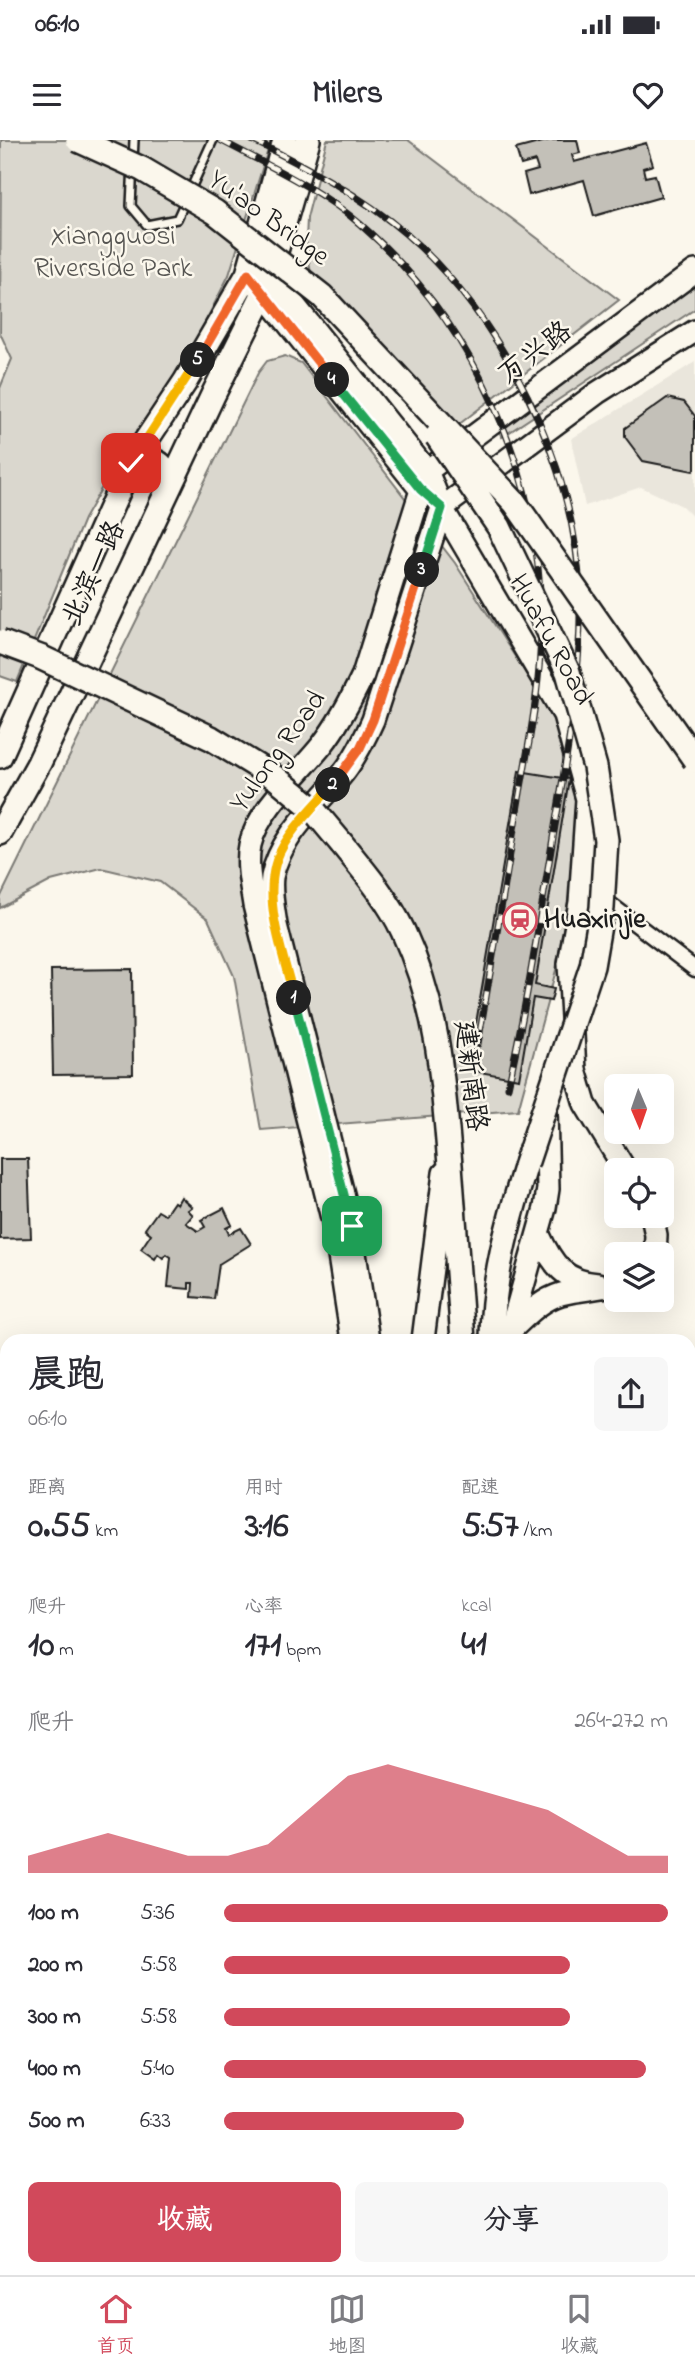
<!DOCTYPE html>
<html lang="zh">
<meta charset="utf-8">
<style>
body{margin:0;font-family:"Indie Flower","LXGW WenKai TC",sans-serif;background:#f7f7f7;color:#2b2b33;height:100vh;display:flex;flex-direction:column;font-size:26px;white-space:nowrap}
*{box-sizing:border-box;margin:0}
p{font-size:23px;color:#7c7c81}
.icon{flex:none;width:38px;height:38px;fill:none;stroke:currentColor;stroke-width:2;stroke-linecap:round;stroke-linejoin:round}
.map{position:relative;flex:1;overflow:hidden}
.details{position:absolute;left:0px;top:1194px;width:696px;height:942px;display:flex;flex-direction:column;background:#fff;border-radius:21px 21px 0 0;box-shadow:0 7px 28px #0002}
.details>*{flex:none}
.needle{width:46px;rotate:178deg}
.tools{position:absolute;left:604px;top:934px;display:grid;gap:14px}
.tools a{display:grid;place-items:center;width:70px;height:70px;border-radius:10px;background:#fff;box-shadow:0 7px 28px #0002;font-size:35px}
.pin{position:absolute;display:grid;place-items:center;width:60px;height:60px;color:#fff;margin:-30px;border-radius:14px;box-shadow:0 4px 10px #0006}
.km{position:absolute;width:35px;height:35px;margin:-18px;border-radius:50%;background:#222;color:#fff;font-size:19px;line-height:35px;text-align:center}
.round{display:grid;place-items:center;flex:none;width:74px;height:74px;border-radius:10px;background:#f7f7f7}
.headline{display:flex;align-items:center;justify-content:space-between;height:119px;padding:0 28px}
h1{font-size:38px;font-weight:800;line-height:52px}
.metrics{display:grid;grid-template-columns:repeat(3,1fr);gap:10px;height:119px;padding:7px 28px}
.metrics div{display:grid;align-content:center}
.metrics b{font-size:35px;font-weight:800}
.metrics small{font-size:19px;font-weight:400}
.metrics p{font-size:19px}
.chart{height:196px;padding:14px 28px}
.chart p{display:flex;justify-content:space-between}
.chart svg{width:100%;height:126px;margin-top:7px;fill:#d1495b;opacity:.7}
.button{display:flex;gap:14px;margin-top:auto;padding:14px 28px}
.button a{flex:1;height:80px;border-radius:10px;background:#d1495b;color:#fff;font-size:28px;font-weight:800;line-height:80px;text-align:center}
.button a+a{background:#f7f7f7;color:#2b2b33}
ul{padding:0 28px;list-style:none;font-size:23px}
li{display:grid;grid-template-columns:112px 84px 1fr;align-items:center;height:52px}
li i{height:18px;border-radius:9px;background:#d1495b}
.status{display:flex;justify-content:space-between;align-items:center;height:49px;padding:0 35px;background:#fff;direction:ltr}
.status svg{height:19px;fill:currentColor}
header{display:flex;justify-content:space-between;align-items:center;height:91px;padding:0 28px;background:#fff;font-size:32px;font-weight:800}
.tab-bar{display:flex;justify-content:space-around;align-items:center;height:98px;border-top:2px solid #e1e1e2;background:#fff;font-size:19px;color:#7c7c81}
.tab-bar a{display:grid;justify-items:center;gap:4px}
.tab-bar .on{color:#d1495b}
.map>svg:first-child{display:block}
</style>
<div class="status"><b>06:10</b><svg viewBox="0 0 49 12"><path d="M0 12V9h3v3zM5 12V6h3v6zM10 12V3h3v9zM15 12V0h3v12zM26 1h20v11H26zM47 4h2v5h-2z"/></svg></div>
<header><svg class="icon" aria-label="menu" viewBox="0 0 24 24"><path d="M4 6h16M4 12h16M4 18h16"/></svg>Milers<svg class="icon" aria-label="heart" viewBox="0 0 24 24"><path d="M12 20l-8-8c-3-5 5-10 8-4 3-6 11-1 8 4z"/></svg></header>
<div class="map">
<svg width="695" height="2135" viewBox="0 0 695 2135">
<rect width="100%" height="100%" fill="#fbf7ec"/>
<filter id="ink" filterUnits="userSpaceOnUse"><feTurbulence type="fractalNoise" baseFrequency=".0143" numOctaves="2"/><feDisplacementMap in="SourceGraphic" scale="14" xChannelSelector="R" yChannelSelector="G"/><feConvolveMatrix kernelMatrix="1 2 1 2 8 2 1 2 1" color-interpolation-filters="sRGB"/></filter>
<g filter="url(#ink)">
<!-- built -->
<path fill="#eae6dc" d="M695,222V379L682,366L641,347L585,366L571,299Z"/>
<!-- green -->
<path fill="#dad7ce" stroke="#7b7a75" stroke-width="2" d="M1,0H271L229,135L179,234L118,319L84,379L17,542L0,536V248L12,219L0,193Z
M327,0H408L619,160L453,289L314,154L306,101L307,78Z
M695,146V169L502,297L497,288Z
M285,216L301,223L455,423L553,576L578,656L571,744L556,830L518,970L261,990L234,836L208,779L160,742L101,728L51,741L0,768V758L258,233L267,221Z"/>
<!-- building -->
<path fill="#c3c0b8" stroke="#1c1c1c" stroke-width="2" d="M550,0H577L580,13L572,15L574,22L646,3L653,25L643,28L645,37L655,35L661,57L594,76L584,40L529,55L524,34L538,30L535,21L521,25L516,9Z
M667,258L684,262L695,276V329L693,331L643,321L625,297V288Z
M519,631L569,639L535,845L554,849L551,861L533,858L519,939L468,930Z
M132,829L133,934L53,935L51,830Z
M0,1019H28L31,1098L0,1099Z
M181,1057L192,1067L188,1070L193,1075L186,1083L198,1091L205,1087L201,1080L224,1068L232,1085L226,1088L229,1094L241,1088L251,1104L219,1124L214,1159L192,1157L193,1143H189V1149L168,1147L171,1117L166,1114L163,1118L158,1114L155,1119L141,1109L151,1094L145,1089L158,1071L165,1075L174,1062L177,1064Z
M2,1254L5,1256L7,1254V1310L0,1319V1258Z
M7,1460V1500L0,1509V1470Z
M7,1664V1715L0,1724V1673Z"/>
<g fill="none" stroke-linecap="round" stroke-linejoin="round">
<!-- lane casing -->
<g stroke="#1c1c1c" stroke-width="12">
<path id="lane" d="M134,0L131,66L147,85L177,79L213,0
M0,1897L7,1894
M0,2028L7,2024
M0,2043L7,2048
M21,2128L23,2135
M33,2135L55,2128"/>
</g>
<!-- street casing -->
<g stroke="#1c1c1c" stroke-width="19">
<path id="street" d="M599,756L695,829"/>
</g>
<!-- secondary casing -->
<g stroke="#1c1c1c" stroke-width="26">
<path id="secondary" d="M260,122L427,331L442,368L564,575L587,659L580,762L569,824L575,930L585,964L626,1031
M254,141L420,349L427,355
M442,368L597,253L695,191
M652,1076L656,1095L655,1115
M539,1095C552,1124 565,1142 598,1144
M512,1189C527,1175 541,1160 561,1154C579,1149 598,1149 616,1144
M352,1200L335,1090L254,765C251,745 246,725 250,705C258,669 299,634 322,605C339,583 351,560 363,535L427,331L695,131
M368,1200L351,1086L276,785C274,770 270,753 272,737C280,695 319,664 344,632C357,615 365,598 373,580L442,368
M423,1200L444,1033
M508,1200L545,1068L548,1049L546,969
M690,1620L695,1619
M690,1638L695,1637
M690,1816H695
M449,2128L455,2135
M482,2128L487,2135
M134,2135L145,2128
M171,2135L183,2128
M204,2135L216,2128
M240,2135L252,2128"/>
</g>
<!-- primary casing -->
<g stroke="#1c1c1c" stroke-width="28">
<path id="primary" d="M131,323C155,318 164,319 170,345
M0,616L131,323L185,242L248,134L285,0
M0,693L39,623L213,255L264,153L308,0
M342,704C364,731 388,759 403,791C439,869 443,941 450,1025C454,1083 459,1142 463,1200
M492,1200C492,1139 508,1083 526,1024
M690,1605L695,1604
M690,1662L695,1660
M690,1936L695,1945
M690,1985L695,1993"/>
</g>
<!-- lane -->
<use href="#lane" stroke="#fbf7ec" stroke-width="7"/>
<!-- street -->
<use href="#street" stroke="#fbf7ec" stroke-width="14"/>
<!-- secondary -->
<use href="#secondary" stroke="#fbf7ec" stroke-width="21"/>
<!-- primary -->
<use href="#primary" stroke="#fbf7ec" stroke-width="23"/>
<!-- rail casing -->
<g stroke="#1c1c1c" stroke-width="7">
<path id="rail" d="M220,0C267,25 320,49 360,84C475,184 542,334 541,486C541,544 529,602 519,659C506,741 492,822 478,904
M252,0C305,26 361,55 406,94C503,178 576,325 580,454C582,540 565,625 551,710C538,789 526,868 508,947"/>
</g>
<!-- rail -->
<use href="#rail" stroke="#fbf7ec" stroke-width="4.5" stroke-dasharray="13" stroke-linecap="butt"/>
<!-- primary-bridge casing -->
<g stroke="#1c1c1c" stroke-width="28" stroke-linecap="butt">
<path id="primary-bridge" d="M78,0L142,29L215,72L322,156L515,363L695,620
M437,296L499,387L568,532L595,627L606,700L602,768L592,826L526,1024
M0,502L40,517L211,598L276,638L311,667L342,704"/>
</g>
<!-- primary-bridge -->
<use href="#primary-bridge" stroke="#fbf7ec" stroke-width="23"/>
</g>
</g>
<g fill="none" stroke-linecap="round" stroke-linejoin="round" filter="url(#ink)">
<!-- split-1 casing -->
<g stroke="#fff" stroke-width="14">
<path id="split-1" d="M294,858L352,1086"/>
</g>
<!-- split-2 casing -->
<g stroke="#fff" stroke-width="14">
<path id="split-2" d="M294,858C284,815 262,762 277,719C287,692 314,667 333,645"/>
</g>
<!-- split-3 casing -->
<g stroke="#fff" stroke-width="14">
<path id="split-3" d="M333,645L360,608L373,580L422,430"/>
</g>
<!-- split-4 casing -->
<g stroke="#fff" stroke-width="14">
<path id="split-4" d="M332,240L420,349L442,368L422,430"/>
</g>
<!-- split-5 casing -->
<g stroke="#fff" stroke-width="14">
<path id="split-5" d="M198,220L248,134L332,240"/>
</g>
<!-- split-6 casing -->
<g stroke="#fff" stroke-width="14">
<path id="split-6" d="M131,323L198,220"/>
</g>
<!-- split-1 -->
<use href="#split-1" stroke="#22a559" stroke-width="9"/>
<!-- split-2 -->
<use href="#split-2" stroke="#f5b400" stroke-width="9"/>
<!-- split-3 -->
<use href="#split-3" stroke="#f0652b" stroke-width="9"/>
<!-- split-4 -->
<use href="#split-4" stroke="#22a559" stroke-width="9"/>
<!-- split-5 -->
<use href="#split-5" stroke="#f0652b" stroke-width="9"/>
<!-- split-6 -->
<use href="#split-6" stroke="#f5b400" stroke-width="9"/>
</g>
<!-- icons -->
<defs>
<g id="station-ring" transform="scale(1.75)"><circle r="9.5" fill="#fbf7ec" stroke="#d1495b" stroke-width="1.5"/><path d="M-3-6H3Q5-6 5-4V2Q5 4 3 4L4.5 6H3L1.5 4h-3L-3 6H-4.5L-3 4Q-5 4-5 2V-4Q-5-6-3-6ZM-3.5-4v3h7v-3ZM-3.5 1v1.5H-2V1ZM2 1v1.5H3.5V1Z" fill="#d1495b"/></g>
</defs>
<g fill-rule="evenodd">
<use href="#station-ring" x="520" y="780"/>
</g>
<g text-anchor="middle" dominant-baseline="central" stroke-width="5" stroke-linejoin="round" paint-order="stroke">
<!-- street labels -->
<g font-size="28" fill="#1c1c1c" stroke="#fbf7ec">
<text transform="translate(268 79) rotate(36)">Yu'ao Bridge</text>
<text transform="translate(536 214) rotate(-37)">万兴路</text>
<text transform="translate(95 434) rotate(-65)">北滨一路</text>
<text transform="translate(550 500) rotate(61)">Huafu Road</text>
<text transform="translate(279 612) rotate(-54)">Yulong Road</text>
<text transform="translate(469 936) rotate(83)">建新南路</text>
</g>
<!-- park labels -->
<g font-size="28" fill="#555451" stroke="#fbf7ec">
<text x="113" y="97">Xiangguosi<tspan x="113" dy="32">Riverside Park</tspan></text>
</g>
<!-- poi labels -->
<g font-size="28" font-weight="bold" fill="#1c1c1c" stroke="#fbf7ec" text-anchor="start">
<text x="544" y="780">Huaxinjie</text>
</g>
</g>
</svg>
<div class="tools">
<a><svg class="needle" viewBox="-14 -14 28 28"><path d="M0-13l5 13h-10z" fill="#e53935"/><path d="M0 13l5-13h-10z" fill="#7c7c81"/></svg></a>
<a><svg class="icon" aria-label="locate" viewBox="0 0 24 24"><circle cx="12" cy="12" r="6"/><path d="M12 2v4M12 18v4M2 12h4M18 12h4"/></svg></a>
<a><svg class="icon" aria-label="layers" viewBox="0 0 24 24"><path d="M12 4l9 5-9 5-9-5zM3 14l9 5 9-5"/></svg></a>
</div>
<div class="pin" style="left:352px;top:1086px;background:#1e9e55"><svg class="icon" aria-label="arrive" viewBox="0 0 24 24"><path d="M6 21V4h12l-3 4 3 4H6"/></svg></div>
<div class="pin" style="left:131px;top:323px;background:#d93025"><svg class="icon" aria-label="check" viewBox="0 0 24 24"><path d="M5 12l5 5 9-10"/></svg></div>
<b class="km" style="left:294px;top:858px">1</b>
<b class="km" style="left:333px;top:645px">2</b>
<b class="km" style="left:422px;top:430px">3</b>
<b class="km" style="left:332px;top:240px">4</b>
<b class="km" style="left:198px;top:220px">5</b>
<section class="details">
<div class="headline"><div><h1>晨跑</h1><p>06:10</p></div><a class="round"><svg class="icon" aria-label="share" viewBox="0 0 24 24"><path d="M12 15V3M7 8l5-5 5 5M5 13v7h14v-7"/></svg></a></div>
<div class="metrics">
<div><p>距离</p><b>0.55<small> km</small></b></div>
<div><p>用时</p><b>3:16</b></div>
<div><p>配速</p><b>5:57<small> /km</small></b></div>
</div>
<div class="metrics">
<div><p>爬升</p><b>10<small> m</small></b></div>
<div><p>心率</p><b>171<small> bpm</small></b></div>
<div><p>kcal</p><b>41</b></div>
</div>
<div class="chart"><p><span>爬升</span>264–272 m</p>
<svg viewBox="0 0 160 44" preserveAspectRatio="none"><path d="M0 44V38L10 34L20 30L30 34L40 38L50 38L60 34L70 22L80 10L90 6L100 10L110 14L120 18L130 22L140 30L150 38L160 38V44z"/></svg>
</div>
<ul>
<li><b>100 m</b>5:36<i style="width:100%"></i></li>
<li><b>200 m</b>5:58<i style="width:78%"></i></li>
<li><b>300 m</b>5:58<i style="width:78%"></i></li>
<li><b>400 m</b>5:40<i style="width:95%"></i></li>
<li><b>500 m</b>6:33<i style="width:54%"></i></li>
</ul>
<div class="button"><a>收藏</a><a>分享</a></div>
</section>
</div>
<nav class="tab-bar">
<a class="on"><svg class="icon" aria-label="home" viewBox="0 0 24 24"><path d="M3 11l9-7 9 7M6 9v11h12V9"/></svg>首页</a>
<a><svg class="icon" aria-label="map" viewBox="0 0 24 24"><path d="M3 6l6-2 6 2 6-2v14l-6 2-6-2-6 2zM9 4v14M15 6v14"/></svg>地图</a>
<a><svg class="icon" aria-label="saved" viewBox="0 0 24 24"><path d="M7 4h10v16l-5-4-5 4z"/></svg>收藏</a>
</nav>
